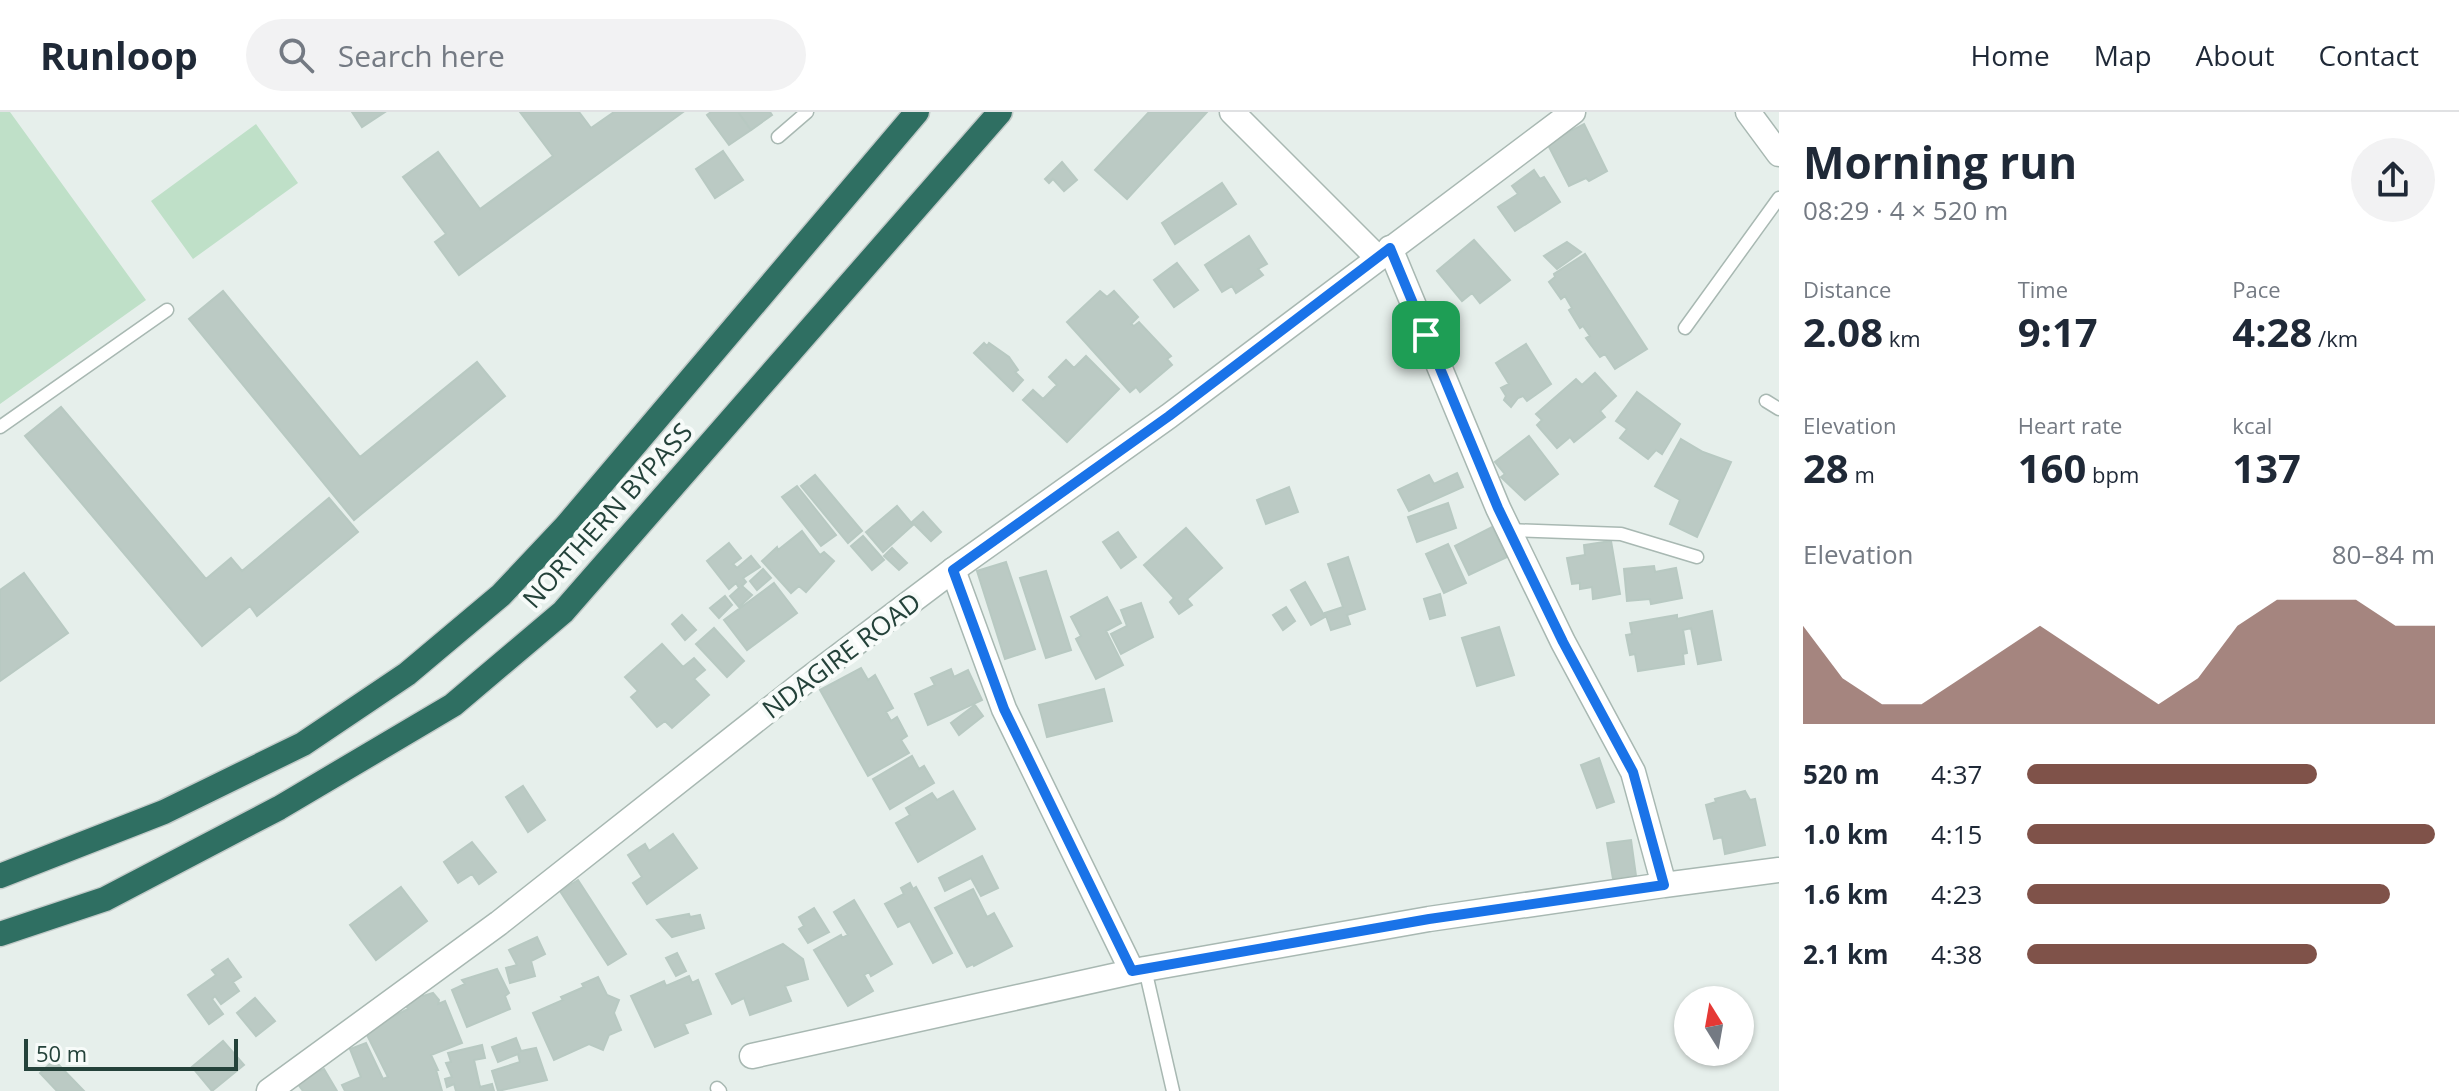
<!DOCTYPE html>
<meta charset="utf-8">
<style>
body{margin:0;font-family:"Open Sans",sans-serif;background:#f2f2f3;color:#1f2937;height:100vh;display:flex;flex-direction:column;font-size:30px;white-space:nowrap}
*{box-sizing:border-box;margin:0}
p{font-size:26px;color:#747a83}
.icon{flex:none;width:44px;height:44px;fill:none;stroke:currentColor;stroke-width:2;stroke-linecap:round;stroke-linejoin:round}
.map{position:relative;flex:1;overflow:hidden}
.details{display:flex;flex-direction:column;background:#fff;width:680px}
.details>*{flex:none}
.needle{width:52px;rotate:349deg}
.tools{position:absolute;left:1674px;top:874px;display:grid;gap:16px}
.tools a{display:grid;place-items:center;width:80px;height:80px;border-radius:50%;background:#fff;box-shadow:0 2px 6px #0004;font-size:40px}
.scale{position:absolute;left:24px;bottom:20px;width:214px;box-sizing:border-box;padding-left:8px;border:4px solid #24423a;border-top:0;font-size:22px;line-height:28px;white-space:nowrap;color:#24423a;-webkit-text-stroke:6px #f7fbf9;paint-order:stroke}
.pin{position:absolute;display:grid;place-items:center;width:68px;height:68px;color:#fff;margin:-34px;border-radius:16px;box-shadow:0 4px 12px #0006}
.round{display:grid;place-items:center;flex:none;width:84px;height:84px;border-radius:42px;background:#f2f2f3}
.head{display:flex;align-items:center;justify-content:space-between;height:136px;padding:0 24px}
h1{font-size:44px;font-weight:700;line-height:60px}
.figures{display:grid;grid-template-columns:repeat(3,1fr);gap:12px;height:136px;padding:8px 24px}
.figures div{display:grid;align-content:center}
.figures b{font-size:40px;font-weight:700}
.figures small{font-size:22px;font-weight:400}
.figures p{font-size:22px}
.chart{height:224px;padding:16px 24px}
.chart p{display:flex;justify-content:space-between}
.chart svg{width:100%;height:144px;margin-top:8px;fill:#7f5249;opacity:.7}
ul{padding:0 24px;list-style:none;font-size:26px}
li{display:grid;grid-template-columns:128px 96px 1fr;align-items:center;height:60px}
li i{height:20px;border-radius:10px;background:#7f5249}
header{display:flex;align-items:center;gap:48px;box-sizing:border-box;height:112px;padding:0 40px;background:#fff;border-bottom:2px solid #e0e1e3}
header strong{font-size:38px}
nav{display:flex;gap:44px;margin-inline-start:auto;font-size:28px}
.search{width:560px;height:72px;background:#f2f2f3;display:flex;align-items:center;gap:20px;box-sizing:border-box;padding:0 28px;border-radius:44px;color:#747a83;font-size:30px}
main{display:flex;flex:1;min-height:0}
.map>svg:first-child{display:block}
</style>
<header>
<strong>Runloop</strong>
<div class="search"><svg class="icon" aria-label="search" viewBox="0 0 24 24"><circle cx="10" cy="10" r="6"/><path d="M15 15l6 6"/></svg>Search here</div>
<nav><a>Home</a><a>Map</a><a>About</a><a>Contact</a></nav>
</header>
<main>
<div class="map">
<svg width="1779" height="979" viewBox="0 0 1779 979">
<rect width="100%" height="100%" fill="#e6efeb"/>
<!-- green -->
<path fill="#bfe0c8" d="M0,0H10L146,188L0,292Z
M256,12L298,71L193,147L151,89Z"/>
<!-- building -->
<path fill="#bbcac4" stroke="#b8c9c2" stroke-width="2" d="M352,0H385L362,15Z
M520,0H579L591,16L614,0H683L459,163L435,130L446,122L403,65L438,40L480,97L553,44Z
M711,0H738L751,18L729,33L707,3Z
M738,0H770L772,3L751,18Z
M1149,0H1207L1127,87L1095,58Z
M1584,12L1607,59L1589,69L1586,66L1569,74L1547,31Z
M723,39L743,68L715,86L696,57Z
M1062,50L1077,68L1064,79L1053,67L1049,71L1045,67Z
M1534,58L1540,67L1544,65L1560,90L1515,119L1498,95L1518,82L1512,74Z
M1222,71L1236,92L1175,132L1162,111Z
M1249,124L1267,152L1258,157L1263,163L1236,181L1232,174L1222,180L1205,153Z
M1474,128L1510,168L1480,191L1472,181L1462,189L1437,159Z
M1567,130L1581,140L1557,157L1544,144Z
M1585,142L1647,237L1615,257L1605,242L1600,245L1586,226L1590,224L1583,214L1580,216L1569,198L1572,196L1565,184L1561,187L1549,170L1555,165L1554,162Z
M1177,151L1198,178L1174,195L1154,168Z
M223,179L360,345L477,250L505,284L354,408L189,207Z
M1100,179L1107,185L1114,179L1138,205L1131,212L1134,214L1139,210L1171,244L1167,247L1172,253L1140,280L1136,275L1130,280L1067,210Z
M984,231L987,234L989,231L1009,245L1018,258L1015,260L1023,268L1013,279L974,241Z
M1526,232L1551,272L1527,289L1523,284L1518,286L1511,295L1504,288L1506,284L1501,276L1509,272L1496,251Z
M1086,244L1119,277L1067,330L1023,288L1033,278L1043,287L1057,273L1049,265L1066,248L1074,256Z
M1595,261L1616,284L1600,299L1605,305L1574,330L1570,325L1557,336L1537,313L1542,308L1536,302L1576,267L1582,273Z
M1637,280L1680,312L1662,342L1656,338L1648,347L1620,326L1627,317L1616,309Z
M61,295L206,467L231,446L242,459L329,386L358,420L257,504L250,494L202,534L25,324Z
M1529,324L1558,362L1525,388L1501,365L1505,362L1495,350Z
M1681,327L1703,340L1731,350L1697,425L1670,412L1680,388L1655,374Z
M1457,361L1463,375L1409,399L1398,378L1429,363L1434,372Z
M815,363L862,419L848,431L801,374Z
M797,374L836,423L821,434L782,385Z
M1289,375L1298,400L1266,412L1257,388Z
M1448,391L1456,416L1417,430L1408,405Z
M897,394L913,413L883,440L866,420Z
M923,400L941,420L931,429L912,410Z
M1492,415L1507,445L1469,463L1455,434Z
M1186,416L1222,456L1187,487L1192,493L1179,502L1170,490L1174,486L1144,453Z
M802,419L820,443L824,440L834,449L806,480L799,474L791,481L762,449L777,435L778,438Z
M1118,420L1136,445L1121,456L1103,430Z
M863,424L884,448L872,458L851,434Z
M1611,429L1620,482L1593,487L1592,475L1580,477V471L1572,472L1567,446L1585,443L1584,433Z
M729,431L741,446L733,452L737,456L751,444L760,455L743,466L746,470L742,474L752,483L739,495L730,484L739,476L736,471L729,477L707,449Z
M1448,432L1466,471L1444,481L1426,442Z
M892,436L907,451L899,458L884,444Z
M1348,445L1365,497L1347,503L1350,512L1331,518L1325,501L1343,495L1328,452Z
M1006,450L1035,537L1005,547L977,459Z
M1654,454L1655,460L1676,456L1682,486L1651,492L1650,487L1627,489L1624,457Z
M763,457L771,466L757,478L750,469Z
M1046,459L1071,538L1046,546L1020,466Z
M24,461L68,521L0,569V478Z
M1305,470L1325,505L1311,513L1291,478Z
M774,471L797,501L747,538L724,508Z
M1440,482L1445,503L1430,507L1424,487Z
M725,484L732,493L719,506L710,496Z
M1107,485L1121,511L1106,519L1123,553L1096,567L1076,527L1081,524L1071,505Z
M1141,491L1153,525L1121,542L1111,522L1127,514L1121,498Z
M1286,495L1295,509L1283,518L1273,503Z
M1712,499L1721,548L1698,552L1691,516L1683,518L1687,541L1683,542L1684,552L1638,559L1635,542L1630,543L1626,523L1632,522L1630,511L1677,503V507Z
M682,503L696,518L685,528L672,512Z
M1499,515L1514,563L1477,574L1462,526Z
M714,516L744,549L727,565L696,532Z
M662,532L683,555L694,546L705,558L694,567L709,583L672,616L665,609L657,615L631,585L638,579L625,565Z
M861,556L868,568L875,563L893,596L886,600L891,609L897,605L907,624L901,628L909,641L868,664L820,578Z
M951,557L954,565L968,558L982,588L928,613L915,582L935,573L931,566Z
M1104,577L1112,609L1047,625L1039,593Z
M975,593L983,604L959,623L951,611Z
M912,644L919,657L924,654L934,671L890,697L873,667Z
M1599,646L1614,690L1597,696L1581,653Z
M523,674L545,708L528,720L506,685Z
M953,679L975,717L918,750L896,711L910,703L906,696L932,681L937,688Z
M1745,679L1750,688L1755,687L1765,733L1725,742L1722,725L1714,727L1706,693L1716,690L1715,687Z
M673,722L697,756L647,792L633,771L642,765L628,743L645,732L649,739Z
M1631,728L1636,764L1613,767L1607,731Z
M472,730L496,760L479,772L472,762L458,771L444,750Z
M982,744L998,776L981,784L971,766L945,779L939,766Z
M578,768L626,842L608,853L560,779Z
M910,771L913,777L916,775L952,841L933,851L910,809L898,815L885,792L904,782L901,776Z
M401,775L427,809L376,848L350,813Z
M973,777L987,805L994,801L1012,834L974,854L973,852L967,855L935,796Z
M854,788L892,852L871,864L869,860L864,863L873,879L848,894L814,838L841,823L842,826L848,823L834,800Z
M814,796L829,820L808,831L799,817L804,814L799,805Z
M689,802L690,805L700,803L704,816L672,825L657,808Z
M537,825L545,842L531,849L535,864L510,871L506,856L517,853L509,838Z
M783,832L803,847L808,867L785,874L791,889L750,903L744,886L732,892L716,862Z
M677,841L686,859L676,864L666,846Z
M228,847L241,865L233,870L239,879L221,892L215,884L212,887L223,902L209,912L188,883L216,863L212,858Z
M497,857L509,881L505,884L510,897L467,915L452,878L465,872L462,868Z
M689,864L692,871L698,868L711,902L684,912L688,921L655,935L631,884L664,869L666,874Z
M598,865L607,883L619,888L614,901L621,918L609,923L603,938L589,932L554,948L533,901L563,888L561,885L584,875L582,872Z
M418,875L423,884L433,881L439,888L438,892L445,889L462,931L431,943L438,958H436L442,979H345L342,973L361,965L350,937L366,931L383,967L388,965L365,919L408,897L401,884Z
M255,886L275,909L256,924L237,901Z
M516,926L521,939L536,936L547,968L498,979L492,959L520,950L518,942L498,950L492,935Z
M223,929L244,953L212,979L192,955Z
M482,933L485,946L474,948L480,975L492,972L494,979H456L454,972L447,975L445,967L452,965L446,951L451,950L448,941Z
M54,948L84,979H57L40,961Z
M316,953L320,959L324,957L337,979H303L295,968Z"/>
<g fill="none" stroke-linecap="round" stroke-linejoin="round">
<!-- service casing -->
<g stroke="#a8b8b2" stroke-width="15">
<path id="service" d="M778,25L807,0
M1685,216L1779,86
M1766,289L1779,297
M0,315L167,198
M1508,418L1621,422L1697,445
M1145,857L1173,979
M717,976L720,979"/>
</g>
<!-- minor casing -->
<g stroke="#a8b8b2" stroke-width="27">
<path id="minor" d="M1232,0L1377,145
M1748,0L1779,42
M1390,136L1498,396L1563,530L1633,660L1664,773L1779,758
M953,458L1004,597L1132,859
M752,944L1145,857L1429,807L1664,773"/>
</g>
<!-- tertiary casing -->
<g stroke="#a8b8b2" stroke-width="27">
<path id="tertiary" d="M269,979L499,811L803,571L953,458L1169,304L1573,0"/>
</g>
<!-- motorway casing -->
<g stroke="#c2cac8" stroke-width="27">
<path id="motorway" d="M0,764L164,700L303,632L407,562L501,483L566,414L917,0
M0,822L105,787L279,696L453,593L563,500L1000,0"/>
</g>
<!-- service -->
<use href="#service" stroke="#fff" stroke-width="12"/>
<!-- minor -->
<use href="#minor" stroke="#fff" stroke-width="24"/>
<!-- tertiary -->
<use href="#tertiary" stroke="#fff" stroke-width="24"/>
<!-- motorway -->
<use href="#motorway" stroke="#2f6f62" stroke-width="24"/>
</g>
<g fill="none" stroke-linecap="round" stroke-linejoin="round">
<!-- route casing -->
<g stroke="#fff" stroke-width="16">
<path id="route" d="M1390,136L1498,396L1563,530L1633,660L1664,773L1429,807L1132,859L1004,597L953,458L1169,304Z"/>
</g>
<!-- route -->
<use href="#route" stroke="#1a73e8" stroke-width="10"/>
</g>
<g text-anchor="middle" dominant-baseline="central" stroke-width="8" stroke-linejoin="round" paint-order="stroke">
<!-- street labels -->
<g font-size="26" fill="#24423a" stroke="#f7fbf9">
<text transform="translate(607 403) rotate(-48)">NORTHERN BYPASS</text>
<text transform="translate(841 543) rotate(-37)">NDAGIRE ROAD</text>
</g>
</g>
</svg>
<div class="tools">
<a><svg class="needle" viewBox="-14 -14 28 28"><path d="M0-13l5 13h-10z" fill="#e53935"/><path d="M0 13l5-13h-10z" fill="#747a83"/></svg></a>
</div>
<div class="scale">50 m</div>
<div class="pin" style="left:1426px;top:223px;background:#1e9e55"><svg class="icon" aria-label="arrive" viewBox="0 0 24 24"><path d="M6 21V4h12l-3 4 3 4H6"/></svg></div>
</div>
<section class="details">
<div class="head"><div><h1>Morning run</h1><p>08:29 · 4 × 520 m</p></div><a class="round"><svg class="icon" aria-label="share" viewBox="0 0 24 24"><path d="M12 15V3M7 8l5-5 5 5M5 13v7h14v-7"/></svg></a></div>
<div class="figures">
<div><p>Distance</p><b>2.08<small> km</small></b></div>
<div><p>Time</p><b>9:17</b></div>
<div><p>Pace</p><b>4:28<small> /km</small></b></div>
</div>
<div class="figures">
<div><p>Elevation</p><b>28<small> m</small></b></div>
<div><p>Heart rate</p><b>160<small> bpm</small></b></div>
<div><p>kcal</p><b>137</b></div>
</div>
<div class="chart"><p><span>Elevation</span>80–84 m</p>
<svg viewBox="0 0 160 44" preserveAspectRatio="none"><path d="M0 44V14L10 30L20 38L30 38L40 30L50 22L60 14L70 22L80 30L90 38L100 30L110 14L120 6L130 6L140 6L150 14L160 14V44z"/></svg>
</div>
<ul>
<li><b>520 m</b>4:37<i style="width:71%"></i></li>
<li><b>1.0 km</b>4:15<i style="width:100%"></i></li>
<li><b>1.6 km</b>4:23<i style="width:89%"></i></li>
<li><b>2.1 km</b>4:38<i style="width:71%"></i></li>
</ul>
</section>
</main>
